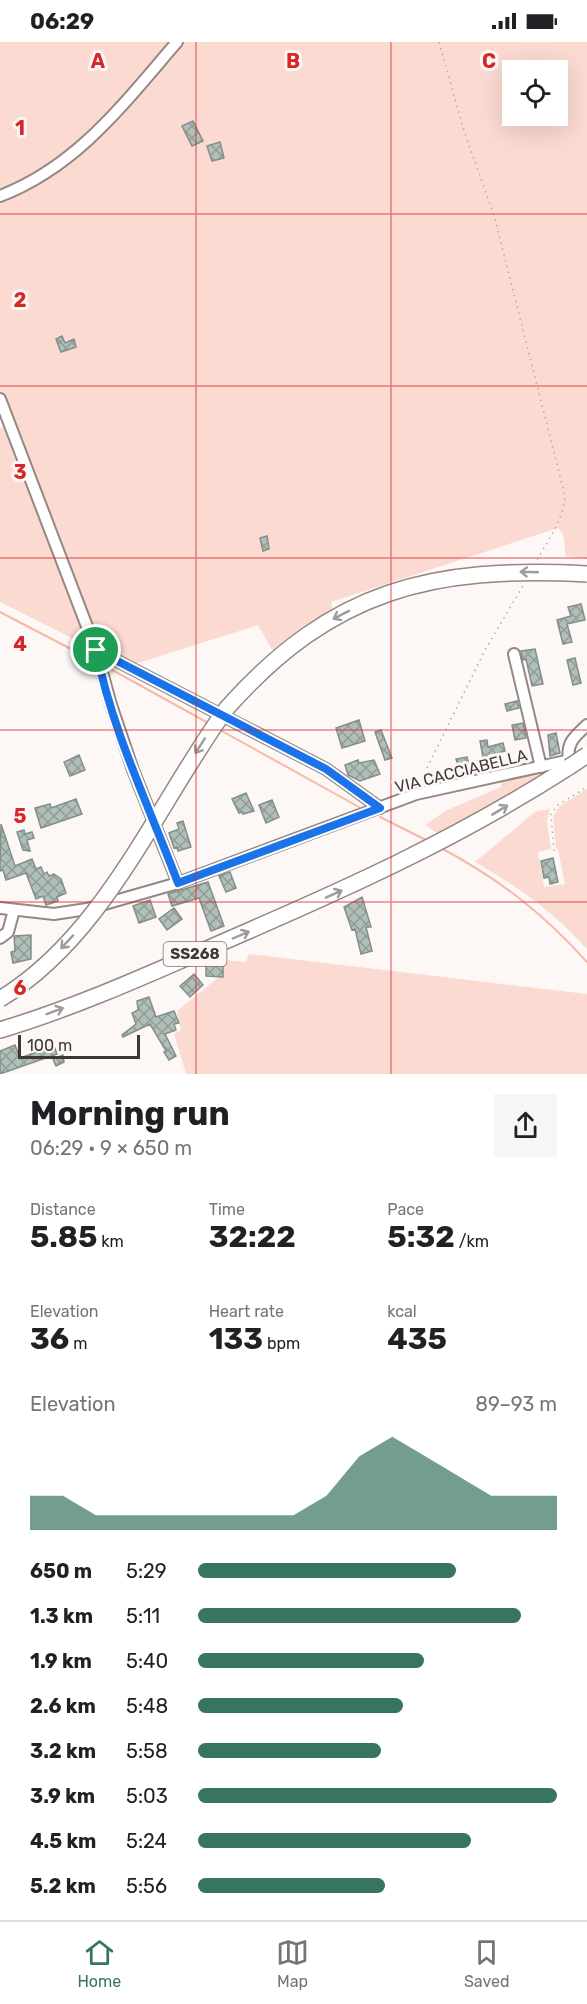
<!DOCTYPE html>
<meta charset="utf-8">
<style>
body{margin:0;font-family:Rubik,sans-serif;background:#f6f6f6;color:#202124;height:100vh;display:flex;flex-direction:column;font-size:22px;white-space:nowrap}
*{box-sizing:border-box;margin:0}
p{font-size:20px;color:#757577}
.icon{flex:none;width:33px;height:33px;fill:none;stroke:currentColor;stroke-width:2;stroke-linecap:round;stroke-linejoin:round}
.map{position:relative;height:1032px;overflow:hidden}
.side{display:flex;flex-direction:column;background:#fff;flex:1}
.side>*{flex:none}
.tools{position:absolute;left:502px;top:18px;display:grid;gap:12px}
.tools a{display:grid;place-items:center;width:66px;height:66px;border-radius:0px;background:#fff;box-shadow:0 6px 24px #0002;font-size:30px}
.scale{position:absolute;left:18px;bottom:15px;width:122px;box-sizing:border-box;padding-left:6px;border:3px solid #3e3937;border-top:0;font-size:16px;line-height:21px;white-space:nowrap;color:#3e3937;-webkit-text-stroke:4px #fdf8f6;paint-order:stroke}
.pin{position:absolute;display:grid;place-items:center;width:51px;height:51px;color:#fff;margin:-26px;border:3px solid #fff;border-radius:50%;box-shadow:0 2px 6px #0007}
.round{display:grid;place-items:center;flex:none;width:63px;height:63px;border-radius:0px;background:#f6f6f6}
.overview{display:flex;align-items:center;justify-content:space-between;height:102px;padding:0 30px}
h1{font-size:33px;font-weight:700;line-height:45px}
.figures{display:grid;grid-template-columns:repeat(3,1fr);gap:9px;height:102px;padding:6px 30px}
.figures div{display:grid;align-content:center}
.figures b{font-size:30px;font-weight:700}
.figures small{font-size:16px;font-weight:400}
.figures p{font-size:16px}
.chart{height:168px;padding:12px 30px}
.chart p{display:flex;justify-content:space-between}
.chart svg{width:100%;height:108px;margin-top:6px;fill:#387560;opacity:.7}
ul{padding:0 30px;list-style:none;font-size:20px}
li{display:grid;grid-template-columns:96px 72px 1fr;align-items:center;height:45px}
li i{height:15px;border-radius:8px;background:#387560}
.status{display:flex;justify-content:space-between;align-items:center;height:42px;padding:0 30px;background:#fff;direction:ltr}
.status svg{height:16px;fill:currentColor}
.tabs{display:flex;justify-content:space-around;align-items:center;height:84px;border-top:2px solid #e0e0e0;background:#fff;font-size:16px;color:#757577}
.tabs a{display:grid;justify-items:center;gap:3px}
.tabs .current{color:#387560}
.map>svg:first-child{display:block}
</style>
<div class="status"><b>06:29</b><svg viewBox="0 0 49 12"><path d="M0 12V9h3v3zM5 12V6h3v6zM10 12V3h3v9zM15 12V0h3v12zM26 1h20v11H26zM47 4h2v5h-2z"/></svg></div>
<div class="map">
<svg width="587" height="1032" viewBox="0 0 587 1032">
<defs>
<pattern id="building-cross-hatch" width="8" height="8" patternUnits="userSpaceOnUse" patternTransform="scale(1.5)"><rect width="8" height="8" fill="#b1bfb9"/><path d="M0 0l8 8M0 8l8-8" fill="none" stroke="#919c97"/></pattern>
</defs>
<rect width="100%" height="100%" fill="#fdf8f6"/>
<!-- grass -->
<path fill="#fadad1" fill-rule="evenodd" d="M0,0H587V517L566,514L563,492L558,486L331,560L333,568L272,608L258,583L135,622L118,616L116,609L98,599L89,601L88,604L0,560V386L9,382L0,356ZM513,28H558V74H513Z
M564,722L442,794L425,783L445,769L501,745V737Z
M587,747V907C554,870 518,845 475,820L536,769L550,767L547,779L551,807L538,810L544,845L565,842L558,807H556L553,774L560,764Z
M249,912L587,952V1032H186L174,992L181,988L177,969L220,934L223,918L246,920Z"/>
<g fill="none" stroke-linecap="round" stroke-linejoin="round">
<!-- stream -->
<path stroke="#f7b8a7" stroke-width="2" d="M0,570L94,619
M105,624L210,682
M220,688L359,765
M380,775L428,799
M441,806C499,837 543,871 587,920"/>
</g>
<!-- building -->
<path fill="url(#building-cross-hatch)" stroke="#828f8a" stroke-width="1.5" d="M193,79L203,99L192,104L182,84Z
M220,100L224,116L212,119L207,104Z
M62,294L65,301L74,297L76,305L61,310L56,297Z
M267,494L269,507L263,509L260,496Z
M581,562L585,578L567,582L572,600L563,602L557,578L571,574L568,565Z
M535,607L543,642L532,644L526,617L523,618L521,609Z
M575,616L581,641L573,643L567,618Z
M517,659L519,666L507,669L505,662Z
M359,678L365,699L342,706L336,686Z
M523,681L526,696L515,698L512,683Z
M381,688L392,716L385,718L375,690Z
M556,691L560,711L550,714L548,693Z
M487,698L488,705L503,701L505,709L498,711L499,717L484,721L480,699Z
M79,713L85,728L70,734L64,720Z
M467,715L469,723L475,721L478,731L462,734L456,717Z
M358,718L359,721L374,718L380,732L360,739L348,733L345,723Z
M246,751L254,769L243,772L242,770L239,771L232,757Z
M76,757L82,772L41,786L35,766L50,762L51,766Z
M272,758L279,775L266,781L259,763Z
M183,779L191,805L178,809L177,805L174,806L169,791L179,787L177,781Z
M1,782L15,824L32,817L36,827L41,825L44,832L47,830L49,834L54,832L61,837L66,851L57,855L58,859L46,863L43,854L36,857L26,831L6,838L3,828L0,829Z
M24,788L25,792L32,790L34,796L27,798L30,809L23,808L17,790Z
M553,816L558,840L550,842L549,835L544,836L541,819Z
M230,830L236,846L226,850L219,834Z
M208,840L224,884L211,889L199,856L172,864L168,852Z
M362,855L371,885H366L372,909L361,912L355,887L352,888L344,865Z
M150,858L156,875L139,881L133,864Z
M174,866L182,877L167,888L159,877Z
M31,893V917L13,921L11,910L15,909L14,894Z
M209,917H223V935L206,934V918Z
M194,932L203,943L190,955L180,944Z
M149,955L156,975L174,969L179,981L174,982L176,988L165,992L176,1014L169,1018L164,1010L166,1009L150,982L123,995L122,993L136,982L132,971L138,968L137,959Z
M15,1003L20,1016L54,1004L57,1012L0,1032V1009Z
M63,1013L64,1020L56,1024L53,1017Z"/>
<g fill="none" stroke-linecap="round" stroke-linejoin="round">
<!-- minor casing -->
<g stroke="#948784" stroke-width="14">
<path id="minor" d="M0,154C78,124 124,61 177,0
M0,357L96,608L111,663L133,728L178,841
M96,608L326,727L380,766
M514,612L541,725
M569,718C566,701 575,694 587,683
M0,866L54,872L87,867L178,841L416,752L575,717
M0,896L8,890L14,868"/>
</g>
<!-- highway casing -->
<g stroke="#948784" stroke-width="18">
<path id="highway" d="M0,988C74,966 145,934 216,903C341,849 454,799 569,725"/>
</g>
<!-- path -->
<path stroke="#afaaa8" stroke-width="1.5" stroke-dasharray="1.5 4.5" stroke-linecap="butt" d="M439,0L464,89L494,173L565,454C563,478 549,497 537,518
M419,742L485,608L524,542
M554,809L551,772L558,763L587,745"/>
<!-- minor -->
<use href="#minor" stroke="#fff" stroke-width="10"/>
<!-- highway -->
<use href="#highway" stroke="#fff" stroke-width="15"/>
<!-- highway-bridge casing -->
<g stroke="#948784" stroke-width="18" stroke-linecap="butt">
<path id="highway-bridge" d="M569,725L587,713
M0,957C105,894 157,762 227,666C333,547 432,524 587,532"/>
</g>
<!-- highway-bridge -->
<use href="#highway-bridge" stroke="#fff" stroke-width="15"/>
</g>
<!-- one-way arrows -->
<defs><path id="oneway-shaft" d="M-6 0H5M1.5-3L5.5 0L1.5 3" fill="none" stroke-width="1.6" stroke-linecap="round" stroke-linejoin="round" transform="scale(1.5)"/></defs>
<g stroke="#9e9c9b">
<use href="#oneway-shaft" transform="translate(529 530) rotate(-178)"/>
<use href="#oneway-shaft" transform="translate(341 573) rotate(153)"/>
<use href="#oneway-shaft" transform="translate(200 704) rotate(123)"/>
<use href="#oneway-shaft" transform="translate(500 768) rotate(-31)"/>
<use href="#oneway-shaft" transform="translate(334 852) rotate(-24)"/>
<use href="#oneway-shaft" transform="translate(241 893) rotate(-23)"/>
<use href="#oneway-shaft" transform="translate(67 900) rotate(133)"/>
<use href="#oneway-shaft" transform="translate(55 969) rotate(-20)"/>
</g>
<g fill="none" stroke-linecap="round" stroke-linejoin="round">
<!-- route casing -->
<g stroke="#fff" stroke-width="12">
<path id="route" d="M96,608L326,727L380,766L178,841C149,764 112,689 96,608Z"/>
</g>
<!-- route -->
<use href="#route" stroke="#1a73e8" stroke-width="8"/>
</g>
<!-- grid -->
<path fill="none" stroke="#d62828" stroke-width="1.5" stroke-opacity="0.55" d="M196,0V1032M391,0V1032M0,172H587M0,344H587M0,516H587M0,688H587M0,860H587"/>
<g text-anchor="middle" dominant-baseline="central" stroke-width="6" stroke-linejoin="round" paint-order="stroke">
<!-- shield labels -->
<rect fill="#fdf8f6" stroke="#777270" stroke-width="1.5" x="163.5" y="900" width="63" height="24" rx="4.5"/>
<g font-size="15" font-weight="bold" fill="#3e3937">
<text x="195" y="912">SS268</text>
</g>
<!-- street labels -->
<g font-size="16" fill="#3e3937" stroke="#fdf8f6">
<text transform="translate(461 729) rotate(-14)">VIA CACCIABELLA</text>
</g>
</g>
<g font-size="20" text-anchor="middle" font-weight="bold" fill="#d62828" stroke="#fdf8f6" stroke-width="6" stroke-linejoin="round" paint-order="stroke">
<text x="98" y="26">A</text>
<text x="293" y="26">B</text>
<text x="489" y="26">C</text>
<text x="20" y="93">1</text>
<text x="20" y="265">2</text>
<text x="20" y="437">3</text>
<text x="20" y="609">4</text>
<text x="20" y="781">5</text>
<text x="20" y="953">6</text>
</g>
</svg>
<div class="tools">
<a><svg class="icon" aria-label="locate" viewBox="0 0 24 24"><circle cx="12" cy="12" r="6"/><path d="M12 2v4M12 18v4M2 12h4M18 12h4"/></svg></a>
</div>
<div class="scale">100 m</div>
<div class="pin" style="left:96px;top:608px;background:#1e9e55"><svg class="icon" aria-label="arrive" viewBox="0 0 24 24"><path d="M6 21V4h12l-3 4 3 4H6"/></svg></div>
</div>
<section class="side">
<div class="overview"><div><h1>Morning run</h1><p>06:29 · 9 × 650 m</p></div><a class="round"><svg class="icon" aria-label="share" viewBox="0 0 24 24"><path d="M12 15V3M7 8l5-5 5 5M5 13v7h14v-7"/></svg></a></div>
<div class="figures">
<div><p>Distance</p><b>5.85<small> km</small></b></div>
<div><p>Time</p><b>32:22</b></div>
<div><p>Pace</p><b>5:32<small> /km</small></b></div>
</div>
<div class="figures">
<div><p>Elevation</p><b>36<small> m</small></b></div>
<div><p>Heart rate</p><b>133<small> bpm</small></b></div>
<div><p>kcal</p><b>435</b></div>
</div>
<div class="chart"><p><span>Elevation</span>89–93 m</p>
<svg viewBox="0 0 160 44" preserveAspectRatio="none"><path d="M0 44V30L10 30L20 38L30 38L40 38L50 38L60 38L70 38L80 38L90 30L100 14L110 6L120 14L130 22L140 30L150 30L160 30V44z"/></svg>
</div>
<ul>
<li><b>650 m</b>5:29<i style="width:72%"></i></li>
<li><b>1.3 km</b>5:11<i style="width:90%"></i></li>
<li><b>1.9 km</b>5:40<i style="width:63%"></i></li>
<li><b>2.6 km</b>5:48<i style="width:57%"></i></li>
<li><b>3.2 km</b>5:58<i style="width:51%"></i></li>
<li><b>3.9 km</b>5:03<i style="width:100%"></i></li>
<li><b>4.5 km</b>5:24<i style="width:76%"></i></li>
<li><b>5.2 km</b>5:56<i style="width:52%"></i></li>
</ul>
</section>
<nav class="tabs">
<a class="current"><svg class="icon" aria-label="home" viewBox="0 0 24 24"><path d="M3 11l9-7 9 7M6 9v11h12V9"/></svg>Home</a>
<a><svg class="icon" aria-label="map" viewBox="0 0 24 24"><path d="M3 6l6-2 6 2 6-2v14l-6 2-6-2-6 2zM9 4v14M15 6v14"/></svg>Map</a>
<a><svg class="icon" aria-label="saved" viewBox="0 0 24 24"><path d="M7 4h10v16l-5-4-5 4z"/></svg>Saved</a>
</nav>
